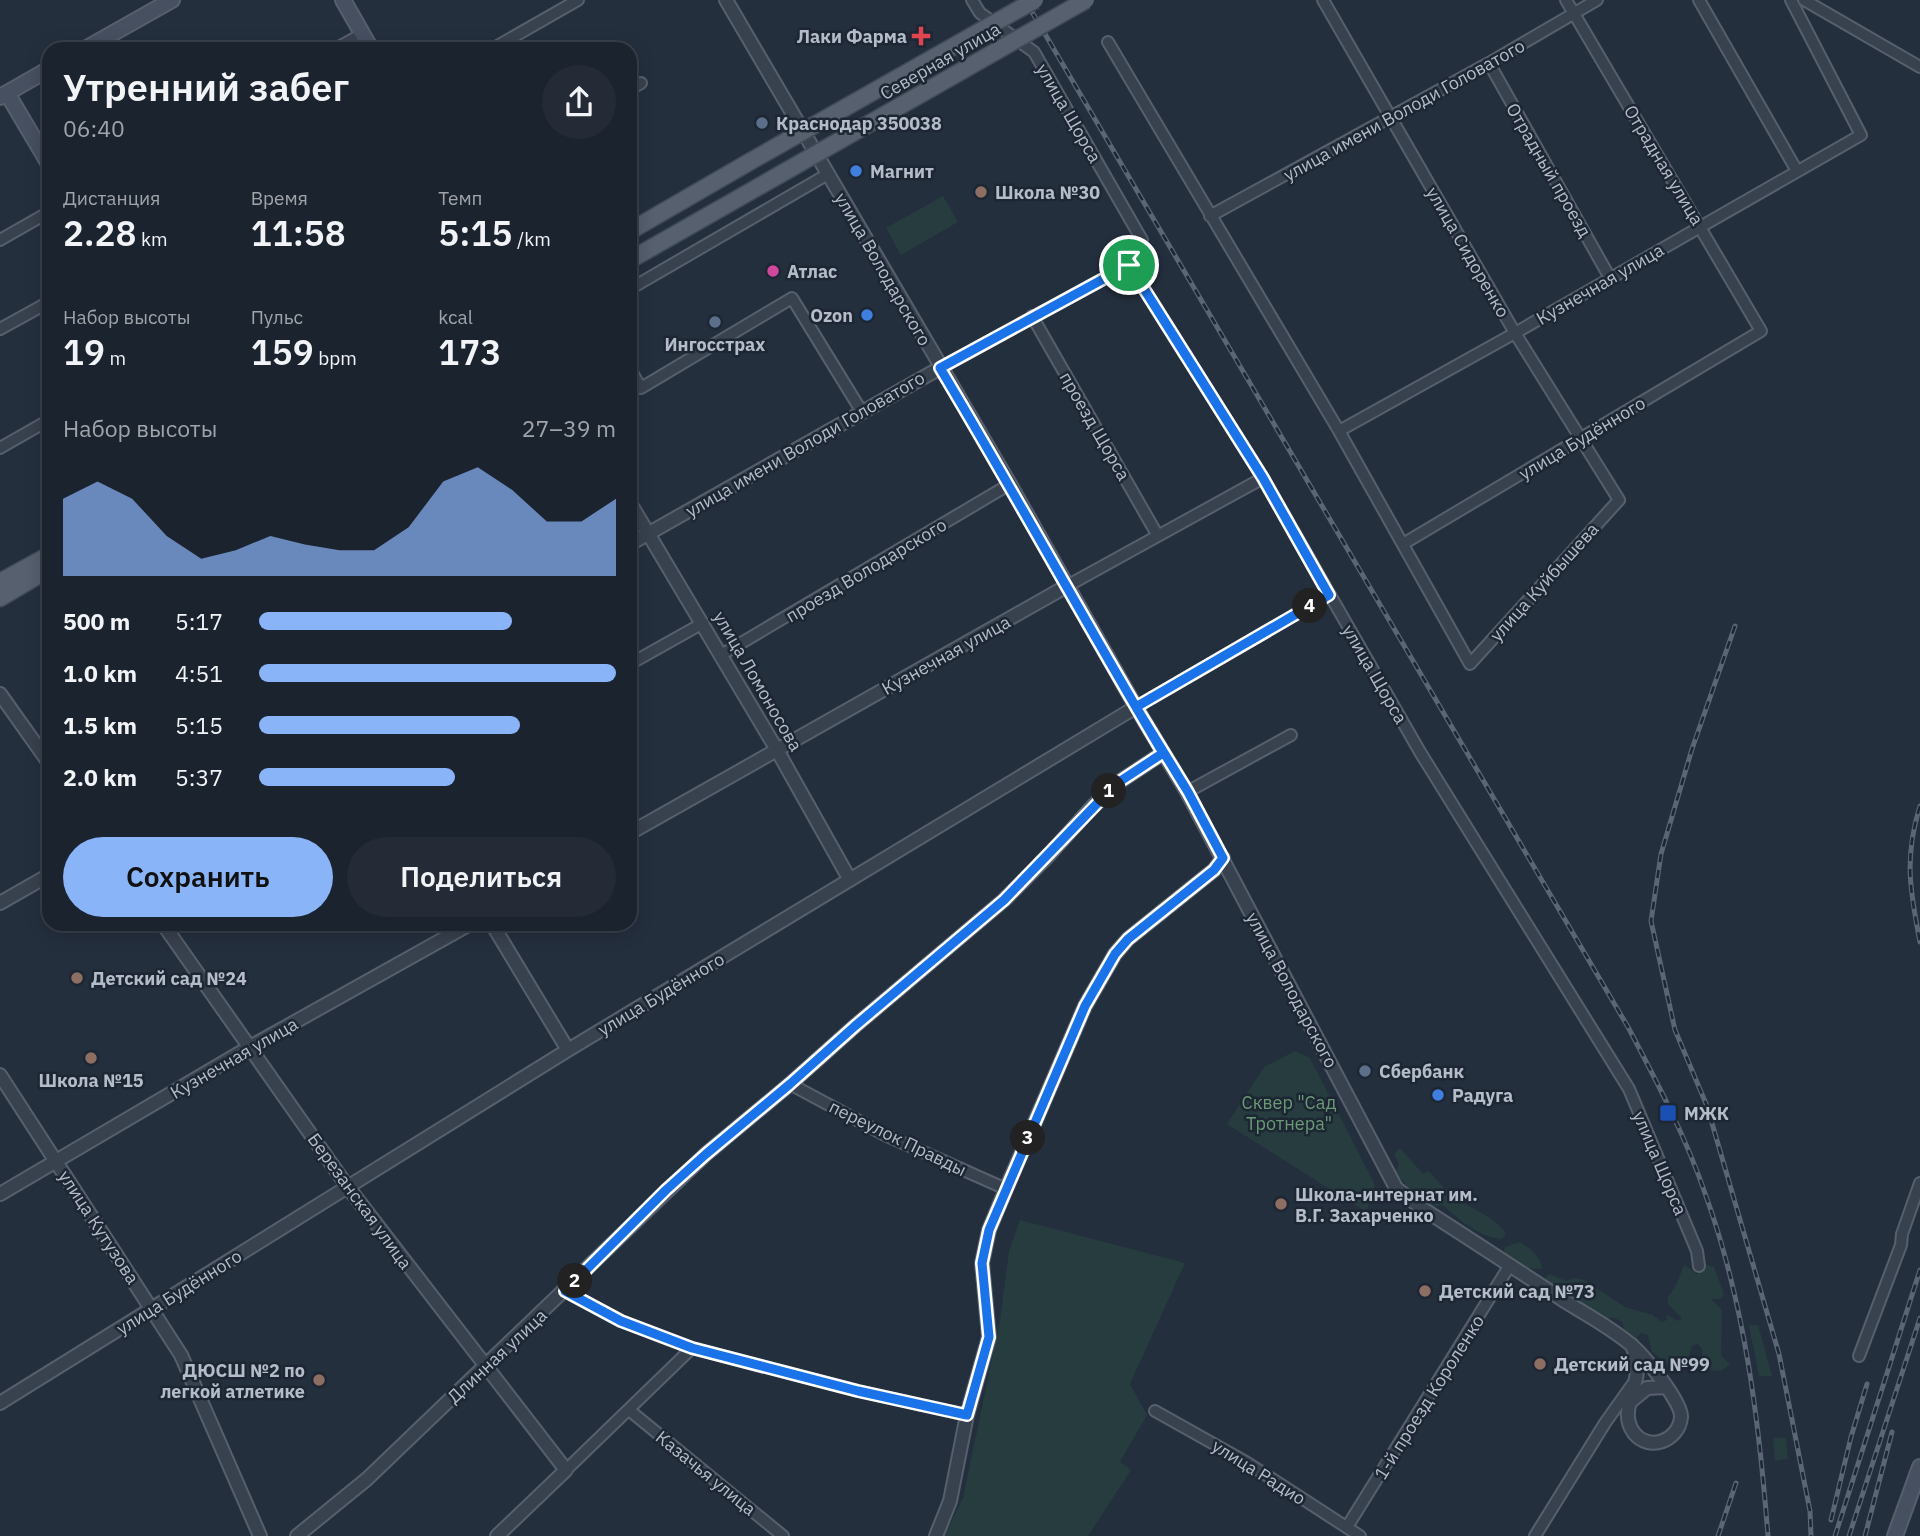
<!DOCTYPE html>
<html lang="ru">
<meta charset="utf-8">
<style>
body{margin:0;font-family:"IBM Plex Sans",sans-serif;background:#242b36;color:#f1f3f6;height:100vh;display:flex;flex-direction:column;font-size:26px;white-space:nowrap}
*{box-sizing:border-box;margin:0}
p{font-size:23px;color:#a0a4aa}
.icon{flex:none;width:38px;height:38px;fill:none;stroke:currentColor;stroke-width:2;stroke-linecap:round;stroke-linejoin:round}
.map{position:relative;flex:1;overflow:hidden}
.panel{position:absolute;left:42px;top:42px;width:595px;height:889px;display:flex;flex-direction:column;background:#1b232e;border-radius:21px;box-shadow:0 4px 18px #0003,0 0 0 2px #39404a}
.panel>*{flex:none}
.pin{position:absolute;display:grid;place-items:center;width:60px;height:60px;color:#fff;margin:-30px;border:4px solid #fff;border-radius:50%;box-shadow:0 2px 7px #0007}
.km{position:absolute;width:35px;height:35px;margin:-18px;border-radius:50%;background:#222;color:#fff;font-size:19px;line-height:35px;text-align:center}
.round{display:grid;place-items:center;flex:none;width:74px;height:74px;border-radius:37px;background:#242b36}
.headline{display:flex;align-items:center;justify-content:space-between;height:119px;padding:0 21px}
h1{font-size:38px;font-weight:600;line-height:52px}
.metrics{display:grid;grid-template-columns:repeat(3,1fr);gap:10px;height:119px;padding:7px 21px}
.metrics div{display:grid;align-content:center}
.metrics b{font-size:35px;font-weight:600}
.metrics small{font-size:19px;font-weight:400}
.metrics p{font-size:19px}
.chart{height:196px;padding:14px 21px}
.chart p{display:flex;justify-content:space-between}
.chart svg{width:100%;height:126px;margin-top:7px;fill:#8ab4f8;opacity:.7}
.cta{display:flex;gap:14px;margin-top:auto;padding:14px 21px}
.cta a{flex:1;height:80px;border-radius:42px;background:#8ab4f8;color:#111;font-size:28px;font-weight:600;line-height:80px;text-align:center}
.cta a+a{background:#242b36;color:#f1f3f6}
ul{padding:0 21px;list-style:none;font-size:23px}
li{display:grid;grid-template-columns:112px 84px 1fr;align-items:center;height:52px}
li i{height:18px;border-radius:9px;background:#8ab4f8}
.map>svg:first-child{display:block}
</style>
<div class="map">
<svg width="1920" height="1536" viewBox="0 0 1920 1536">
<rect width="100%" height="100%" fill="#242f3e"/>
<!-- green -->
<path fill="#263c3f" d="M943,196L958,222L901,255L886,228Z
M1295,1051L1310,1058L1375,1185L1366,1212L1227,1124L1264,1067Z
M1400,1148L1423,1174L1428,1171C1436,1178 1443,1188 1451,1195C1469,1208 1493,1215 1506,1233L1502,1239C1481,1238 1459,1220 1443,1205L1430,1208L1424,1203L1428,1191L1425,1188L1411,1190L1395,1173L1399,1165L1394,1154Z
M1020,1220L1185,1263L1130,1384L1147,1415L1120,1462L1131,1470L1088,1536H944L963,1498L1000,1321L1009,1251Z
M1520,1242C1532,1250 1540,1255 1542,1269L1522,1268L1503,1256L1505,1247Z
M1684,1265L1697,1274L1707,1265L1714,1267L1724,1294L1720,1299H1711L1722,1310L1721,1355L1730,1365L1720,1371L1703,1369L1699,1364C1702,1355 1706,1350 1697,1344L1692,1346L1687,1362L1669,1365L1652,1352L1648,1335L1641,1333L1636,1338L1626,1335L1622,1322L1615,1318H1599L1542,1282L1549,1274L1566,1281L1575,1278L1584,1280L1625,1307L1653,1315L1661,1322L1667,1320V1315L1678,1321L1682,1318L1668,1304V1297L1676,1285Z
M1749,1325H1758L1772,1376H1759Z
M1773,1438H1786L1788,1459L1775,1461Z"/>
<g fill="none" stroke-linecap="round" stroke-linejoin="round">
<!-- minor casing -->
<g stroke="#565f6c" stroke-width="14">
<path id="minor" d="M972,0L980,13L1034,52L1142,240L1129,265
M1699,0L1797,171
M1804,0L1920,67
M1108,42L1339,431L1470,664L1619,500L1515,333L1323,0
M335,49L362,34
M492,49L578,0
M1489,63L1610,278
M630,89L641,83
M1210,216L1489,63L1597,0
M0,240L49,212
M1129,265L1263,478L1420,752L1629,1089L1697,1251L1699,1266
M630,289L828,174
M1032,316L1158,536
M0,329L49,302
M940,368L1129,265
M630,369L641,388L792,298L862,412
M1339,431L1515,333L1861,135L1791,0
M0,448L49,420
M1403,544L1761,331L1566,0
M1067,586L1263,478
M721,655L1010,484
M630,664L703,623
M1136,707L1329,595
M1187,792L1291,735
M790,1084L885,1135L1006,1189
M565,1291L621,1321L692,1348L858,1391L967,1415
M1859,1356L1901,1245L1902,1234L1920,1183
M629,1410L783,1536
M1155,1411L1246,1462L1360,1536
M566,1470L692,1348
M1347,1527L1510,1265
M1535,1536L1605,1423L1632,1385"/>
</g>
<!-- tertiary casing -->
<g stroke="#565f6c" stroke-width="16">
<path id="tertiary" d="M726,0L1010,484L1136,707L1187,792L1396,1188L1423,1209C1470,1239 1517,1270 1563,1300C1585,1314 1610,1327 1630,1344C1643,1354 1682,1402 1681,1417C1679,1441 1649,1452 1634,1433C1619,1413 1636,1392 1637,1371C1638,1361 1635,1354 1632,1345
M630,503L777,750L850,880
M630,544L940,368
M0,694L49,763
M630,833L1067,586
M0,903L49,875
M163,924L347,1186L566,1470L497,1536
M492,924L568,1050
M0,1075L181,1355L260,1536
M0,1194L250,1047L470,924
M1630,1402L1647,1388L1666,1387
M0,1403L568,1050L1136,707
M297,1536L367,1479L706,1154L790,1084L855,1026L1004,900L1048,856L1092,807L1116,784L1163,753
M936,1536L950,1501L967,1415L989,1337L982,1263L989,1230L1006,1189L1085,1006L1115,954L1128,939L1214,870L1223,858"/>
</g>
<!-- secondary casing -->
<g stroke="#565f6c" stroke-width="18">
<path id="secondary" d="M343,0L371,49
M85,49L172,0
M7,93L49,164
M0,97L49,69
M1895,1536L1920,1467"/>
</g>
<!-- primary casing -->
<g stroke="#414a57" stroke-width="19">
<path id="primary" d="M630,231L751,161
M0,582L49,555
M0,598L49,569"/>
</g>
<!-- minor -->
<use href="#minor" stroke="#38414e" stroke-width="10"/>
<!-- tertiary -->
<use href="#tertiary" stroke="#38414e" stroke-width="12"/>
<!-- secondary -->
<use href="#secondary" stroke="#465061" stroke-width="14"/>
<!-- primary -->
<use href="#primary" stroke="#56606e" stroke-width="16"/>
<!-- rail casing -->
<g stroke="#5a6575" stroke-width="5">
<path id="rail" d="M1025,0L1628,1027C1657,1082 1686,1137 1706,1196C1745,1305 1759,1421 1768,1536
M1735,626L1692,749L1661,854L1651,921L1675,1030L1707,1106L1779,1354L1810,1511L1811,1536
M1920,806C1904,857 1910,891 1920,942
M1831,1520L1851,1437L1867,1384
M1718,1536L1736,1483
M1835,1536L1920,1270
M1849,1536L1920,1318
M1865,1536L1892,1432"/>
</g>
<!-- rail -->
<use href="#rail" stroke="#1d2633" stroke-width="2.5" stroke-dasharray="8" stroke-linecap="butt"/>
<!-- primary-bridge casing -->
<g stroke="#414a57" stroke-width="19" stroke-linecap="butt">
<path id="primary-bridge" d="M751,161L1035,0
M630,260L1086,0"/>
</g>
<!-- primary-bridge -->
<use href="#primary-bridge" stroke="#56606e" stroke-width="16"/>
</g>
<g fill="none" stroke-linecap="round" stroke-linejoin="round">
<!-- route casing -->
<g stroke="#fff" stroke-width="14">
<path id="route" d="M1129,265L940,368C1016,495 1087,625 1163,753L1116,784L1004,900L855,1026L790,1084L706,1154L666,1190L565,1291L621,1321L692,1348L858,1391L967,1415L989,1337L982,1263L989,1230L1085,1006L1115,954L1128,939L1214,870L1223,858L1188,792L1136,707L1329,595L1263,478L1129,265"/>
</g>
<!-- route -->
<use href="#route" stroke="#1a73e8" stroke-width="9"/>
</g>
<!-- markers -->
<path fill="#e0444e" stroke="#1d2633" stroke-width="2.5" d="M917.5 25.5h7v7h7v7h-7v7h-7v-7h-7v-7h7z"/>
<g fill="#5c6f8a" stroke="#1d2633" stroke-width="2.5">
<circle cx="762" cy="123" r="7"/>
<circle cx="715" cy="322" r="7"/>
<circle cx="1365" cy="1071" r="7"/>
</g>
<g fill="#3f7fe0" stroke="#1d2633" stroke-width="2.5">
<circle cx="856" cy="171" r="7"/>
<circle cx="867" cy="315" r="7"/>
<circle cx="1438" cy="1095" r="7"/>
</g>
<g fill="#8d6e63" stroke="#1d2633" stroke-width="2.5">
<circle cx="981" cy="192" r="7"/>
<circle cx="77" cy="978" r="7"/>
<circle cx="91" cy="1058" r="7"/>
<circle cx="1281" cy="1204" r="7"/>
<circle cx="1425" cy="1291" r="7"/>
<circle cx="1540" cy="1364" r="7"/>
<circle cx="319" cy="1380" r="7"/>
</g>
<circle fill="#d1479c" stroke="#1d2633" stroke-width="2.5" cx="773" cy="271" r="7"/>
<rect fill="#1a4fb4" stroke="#1d2633" stroke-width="2.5" x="1659" y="1104" width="18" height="18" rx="3.5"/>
<g text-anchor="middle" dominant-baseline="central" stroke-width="5" stroke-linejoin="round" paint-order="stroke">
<!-- poi labels -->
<g font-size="18" font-weight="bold" fill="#b4bcc9" stroke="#1d2633" text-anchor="start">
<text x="907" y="36" text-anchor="end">Лаки Фарма</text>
<text x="776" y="123">Краснодар 350038</text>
<text x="870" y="171">Магнит</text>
<text x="995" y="192">Школа №30</text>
<text x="787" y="271">Атлас</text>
<text x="853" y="315" text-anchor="end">Ozon</text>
<text x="715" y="344" text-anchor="middle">Ингосстрах</text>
<text x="91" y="978">Детский сад №24</text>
<text x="1379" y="1071">Сбербанк</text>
<text x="91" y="1080" text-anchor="middle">Школа №15</text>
<text x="1452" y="1095">Радуга</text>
<text x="1684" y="1113">МЖК</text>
<text x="1295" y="1194">Школа-интернат им.<tspan x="1295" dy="21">В.Г. Захарченко</tspan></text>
<text x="1439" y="1291">Детский сад №73</text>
<text x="1554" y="1364">Детский сад №99</text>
<text x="305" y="1370" text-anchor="end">ДЮСШ №2 по<tspan x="305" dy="21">легкой атлетике</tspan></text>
</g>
<!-- street labels -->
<g font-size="18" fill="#b4bcc9" stroke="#1d2633">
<text transform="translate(940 61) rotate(-30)">Северная улица</text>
<text transform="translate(1404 110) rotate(-29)">улица имени Володи Головатого</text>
<text transform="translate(1069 113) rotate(60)">улица Щорса</text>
<text transform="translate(1664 165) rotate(59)">Отрадная улица</text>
<text transform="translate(1549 170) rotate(60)">Отрадный проезд</text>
<text transform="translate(1468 252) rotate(60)">улица Сидоренко</text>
<text transform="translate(883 269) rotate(60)">улица Володарского</text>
<text transform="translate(1600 284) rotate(-30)">Кузнечная улица</text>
<text transform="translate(1095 426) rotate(60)">проезд Щорса</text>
<text transform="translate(1582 438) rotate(-31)">улица Будённого</text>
<text transform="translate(805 444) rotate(-30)">улица имени Володи Головатого</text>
<text transform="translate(866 570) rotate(-31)">проезд Володарского</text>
<text transform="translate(1544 582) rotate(-48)">улица Куйбышева</text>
<text transform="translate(946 655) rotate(-29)">Кузнечная улица</text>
<text transform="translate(1375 674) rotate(60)">улица Щорса</text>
<text transform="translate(758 681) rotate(60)">улица Ломоносова</text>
<text transform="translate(1292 990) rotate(62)">улица Володарского</text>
<text transform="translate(661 994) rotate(-31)">улица Будённого</text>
<text transform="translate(234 1058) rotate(-30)">Кузнечная улица</text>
<text transform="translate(898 1138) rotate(26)">переулок Правды</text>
<text transform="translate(1660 1163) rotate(67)">улица Щорса</text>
<text transform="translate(360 1201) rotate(54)">Березанская улица</text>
<text transform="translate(99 1227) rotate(57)">улица Кутузова</text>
<text transform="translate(179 1292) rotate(-32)">улица Будённого</text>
<text transform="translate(497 1356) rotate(-43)">Длинная улица</text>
<text transform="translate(1429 1397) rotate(-58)">1-й проезд Короленко</text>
<text transform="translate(1259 1472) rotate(32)">улица Радио</text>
<text transform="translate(706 1473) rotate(39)">Казачья улица</text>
</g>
<!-- park labels -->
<g font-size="18" fill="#6b9a76" stroke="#1d2633">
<text x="1289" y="1102">Сквер "Сад<tspan x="1289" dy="21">Тротнера"</tspan></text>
</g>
</g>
</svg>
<div class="pin" style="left:1129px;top:265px;background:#1e9e55"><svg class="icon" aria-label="arrive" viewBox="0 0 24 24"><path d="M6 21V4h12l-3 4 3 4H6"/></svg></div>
<b class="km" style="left:1109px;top:791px">1</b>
<b class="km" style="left:575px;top:1281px">2</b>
<b class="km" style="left:1028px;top:1138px">3</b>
<b class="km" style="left:1310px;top:606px">4</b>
<section class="panel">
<div class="headline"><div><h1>Утренний забег</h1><p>06:40</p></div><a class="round"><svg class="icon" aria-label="share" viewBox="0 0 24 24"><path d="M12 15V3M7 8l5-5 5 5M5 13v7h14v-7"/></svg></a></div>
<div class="metrics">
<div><p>Дистанция</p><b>2.28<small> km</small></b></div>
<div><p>Время</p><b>11:58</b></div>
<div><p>Темп</p><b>5:15<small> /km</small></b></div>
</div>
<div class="metrics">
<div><p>Набор высоты</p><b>19<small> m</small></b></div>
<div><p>Пульс</p><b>159<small> bpm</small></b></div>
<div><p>kcal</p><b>173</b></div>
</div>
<div class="chart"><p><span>Набор высоты</span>27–39 m</p>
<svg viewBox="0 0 160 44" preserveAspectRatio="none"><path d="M0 44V17L10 11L20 17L30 30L40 38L50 35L60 30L70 33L80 35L90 35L100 27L110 11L120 6L130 14L140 25L150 25L160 17V44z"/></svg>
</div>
<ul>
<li><b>500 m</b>5:17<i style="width:71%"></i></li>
<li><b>1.0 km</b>4:51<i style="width:100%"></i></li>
<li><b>1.5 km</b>5:15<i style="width:73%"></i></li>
<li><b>2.0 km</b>5:37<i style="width:55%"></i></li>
</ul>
<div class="cta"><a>Сохранить</a><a>Поделиться</a></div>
</section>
</div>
